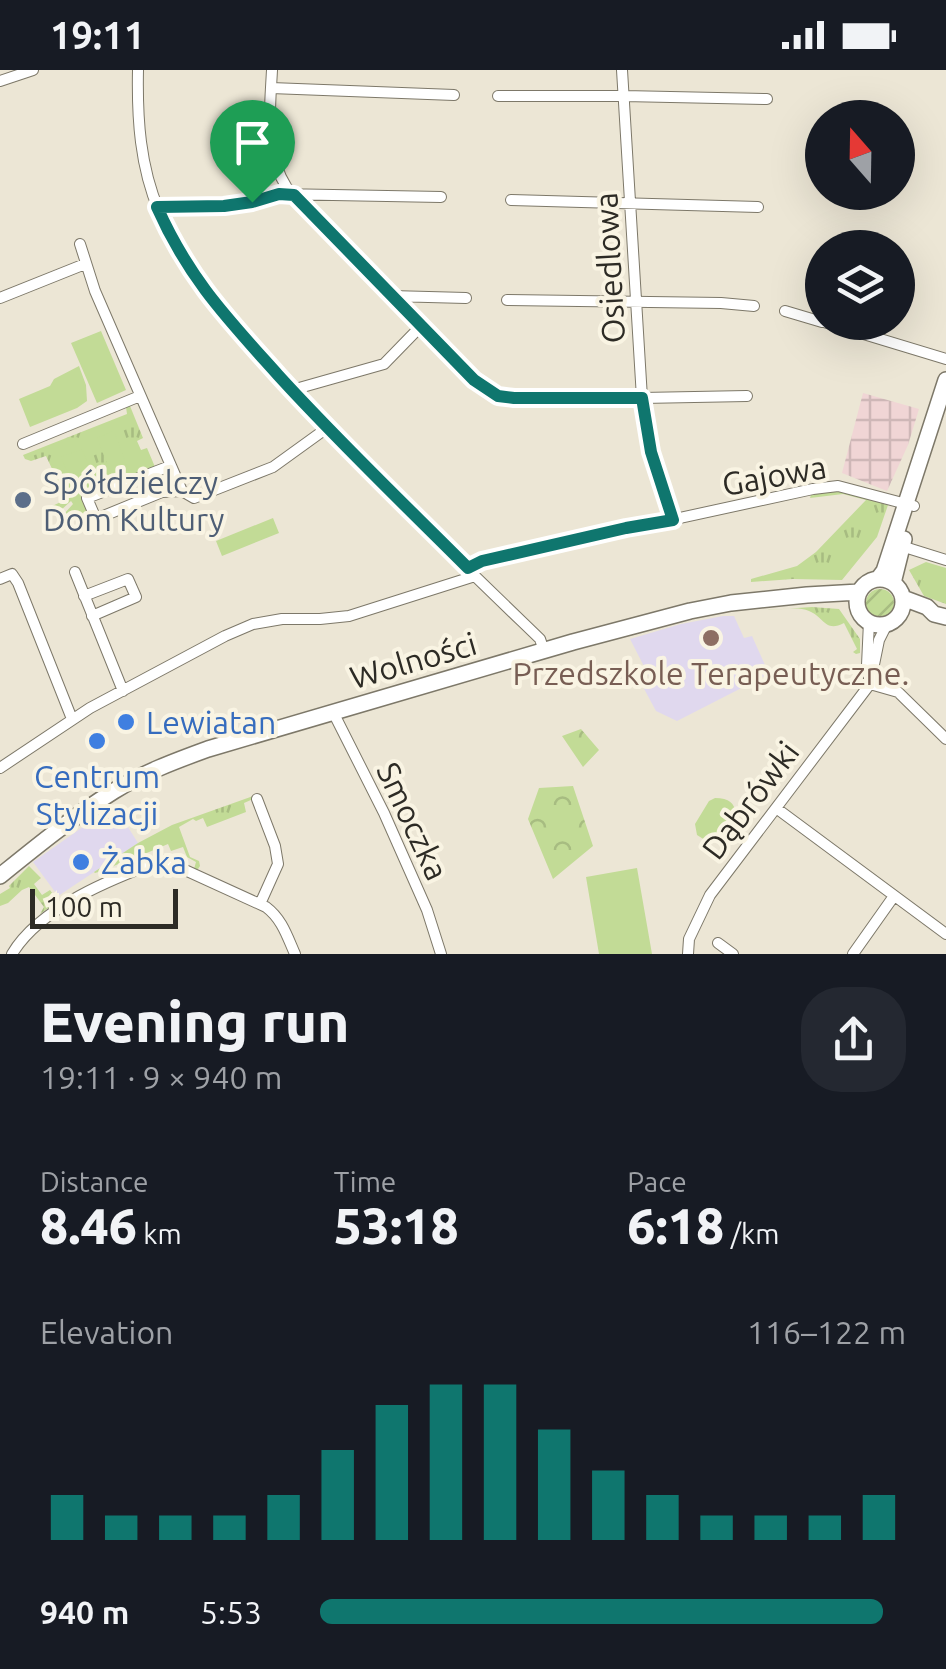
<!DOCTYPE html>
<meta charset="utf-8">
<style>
body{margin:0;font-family:Ubuntu,sans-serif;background:#242831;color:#f1f3f6;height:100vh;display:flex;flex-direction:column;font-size:38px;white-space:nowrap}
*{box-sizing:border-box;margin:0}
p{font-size:32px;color:#9ea1a6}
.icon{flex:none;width:55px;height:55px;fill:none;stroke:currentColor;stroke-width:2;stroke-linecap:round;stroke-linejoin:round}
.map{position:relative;height:884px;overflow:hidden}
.drawer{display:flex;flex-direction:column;background:#171b24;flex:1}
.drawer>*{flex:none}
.needle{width:65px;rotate:340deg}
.fabs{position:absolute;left:805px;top:30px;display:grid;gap:20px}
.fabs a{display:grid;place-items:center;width:110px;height:110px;border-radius:50%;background:#171b24;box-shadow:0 10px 40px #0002;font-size:50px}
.scale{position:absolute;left:30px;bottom:25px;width:148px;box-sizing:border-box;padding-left:10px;border:5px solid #2d2b25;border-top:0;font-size:28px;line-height:35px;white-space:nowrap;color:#2d2b25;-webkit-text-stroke:8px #f9f4e3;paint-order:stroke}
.pin{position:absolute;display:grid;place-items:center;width:85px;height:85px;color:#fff;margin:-102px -42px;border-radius:50% 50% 50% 0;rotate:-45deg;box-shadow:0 0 10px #0007}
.pin .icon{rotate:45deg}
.round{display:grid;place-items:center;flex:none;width:105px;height:105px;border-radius:40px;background:#242831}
.summary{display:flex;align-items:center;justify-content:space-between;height:170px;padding:0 40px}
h1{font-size:55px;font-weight:800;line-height:75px}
.figures{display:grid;grid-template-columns:repeat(3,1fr);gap:15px;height:170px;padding:10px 40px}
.figures div{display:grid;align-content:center}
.figures b{font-size:50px;font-weight:800}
.figures small{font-size:28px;font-weight:400}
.figures p{font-size:28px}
.chart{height:280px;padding:20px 40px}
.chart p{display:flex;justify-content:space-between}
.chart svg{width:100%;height:180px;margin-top:10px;stroke:#0f766e;stroke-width:6}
ul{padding:0 40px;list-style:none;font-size:32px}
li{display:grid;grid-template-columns:160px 120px 1fr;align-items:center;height:75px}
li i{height:25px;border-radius:12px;background:#0f766e}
.status{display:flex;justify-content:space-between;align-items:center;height:70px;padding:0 50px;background:#171b24;direction:ltr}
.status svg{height:28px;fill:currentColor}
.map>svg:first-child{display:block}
</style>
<div class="status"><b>19:11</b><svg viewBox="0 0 49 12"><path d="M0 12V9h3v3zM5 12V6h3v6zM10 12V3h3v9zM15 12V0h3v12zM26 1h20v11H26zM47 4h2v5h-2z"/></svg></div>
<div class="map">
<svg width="946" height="884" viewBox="0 0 946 884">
<defs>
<pattern id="industrial-grid" width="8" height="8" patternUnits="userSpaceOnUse" patternTransform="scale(2.5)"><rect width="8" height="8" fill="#f0d5d5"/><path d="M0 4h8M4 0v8" fill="none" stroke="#ceb7b7"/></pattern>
<pattern id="grass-tufts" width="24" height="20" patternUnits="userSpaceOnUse" patternTransform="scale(2.5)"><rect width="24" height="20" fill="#c2db96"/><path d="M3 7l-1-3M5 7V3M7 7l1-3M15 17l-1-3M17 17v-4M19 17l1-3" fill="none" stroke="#a7bc81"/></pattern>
<pattern id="forest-crowns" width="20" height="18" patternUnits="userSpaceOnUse" patternTransform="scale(2.5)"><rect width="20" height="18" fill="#c2db96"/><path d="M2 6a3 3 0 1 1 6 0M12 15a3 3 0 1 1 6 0" fill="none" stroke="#a7bc81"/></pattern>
<pattern id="garden-furrows" width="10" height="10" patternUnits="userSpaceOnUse" patternTransform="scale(2.5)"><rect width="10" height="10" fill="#c2db96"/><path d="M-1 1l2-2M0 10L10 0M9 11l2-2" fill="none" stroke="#a7bc81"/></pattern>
</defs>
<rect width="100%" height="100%" fill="#ece6d5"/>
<!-- commercial -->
<path fill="#e0d8ee" d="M723,546H734L744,568L752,566L769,604L677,651L656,641L642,615L651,610L630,569L681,554Z
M114,735L138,773L58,826L33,792Z"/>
<!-- industrial -->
<path fill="url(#industrial-grid)" d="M863,323L919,339L908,375L887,421L842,403Z"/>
<!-- grass -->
<path fill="url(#grass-tufts)" d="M130,336L143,368L137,371L141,380L147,378L155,397L84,426L91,445L82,448L64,444L73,434L71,431L60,441L50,437L65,430L56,408L60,407L58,402L54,403L46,386L31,391L25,389L23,385L127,344L126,337Z
M833,421L846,422L888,435L877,467L842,510L793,509L751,512V509L797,496L816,482L866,430L843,424L810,428L811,425Z
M926,492L946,498V534L924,526L909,500Z
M812,537L839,539L860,569V583L856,584L853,582L857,579L844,553C825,563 824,547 809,541C798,536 779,540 767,540Z
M259,724L260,726L244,733L246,742L207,757L203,748L196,751L193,749L179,757L190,787L199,791L200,796L198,799H194L196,792L187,787L183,777L171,781L168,774L142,785V793L137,786L109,798L110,806L105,800L95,803L94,802L138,773L172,755Z
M29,796L41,808L34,814L42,825L50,820L58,831L40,844L44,837L29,817L22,820L8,833L0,836V824L10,818L9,816Z"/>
<!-- forest -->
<path fill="url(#forest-crowns)" d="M581,659L599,680L583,697L562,666Z
M573,716L593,776L553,809L528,749L539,718Z"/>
<!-- park -->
<path fill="#c2db96" d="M101,261L126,320L97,333L71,273Z
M79,296L86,315L87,331L77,338L30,357L19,329L50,316L54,309Z
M114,361L130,405L114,411L97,368Z
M82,379L96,413L75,421L61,387Z
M273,448L279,463L222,486L216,471Z
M715,728C752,728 730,768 708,772L697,765L695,754L709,731Z
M637,798L652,884H599L586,807Z"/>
<!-- garden -->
<path fill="url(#garden-furrows)" d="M866 533a14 14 0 1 1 28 0a14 14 0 1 1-28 0Z"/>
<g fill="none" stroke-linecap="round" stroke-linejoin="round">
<!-- street casing -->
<g stroke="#7d7869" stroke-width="12">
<path id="street" d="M138,0C137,49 140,96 159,141C187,209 236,258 284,311C365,401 453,485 540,569L544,581
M272,0C270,40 264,82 287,118L474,310L498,326L514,328H642L747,326
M622,0L642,328L651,382L673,450
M0,11L33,0
M271,18L454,25
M498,26H624L767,29
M511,130L758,137
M157,137L224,136L252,133L279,124L441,127
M80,174L95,221L182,421L194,428L273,397L327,358
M391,226L466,228
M0,228L85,194
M507,230L721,233L754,236
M785,241L822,252
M824,252L946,289
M292,320L384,294L421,256
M23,374L140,326
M170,396L87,428L96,449L162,422L182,421
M898,475L946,490
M468,498L482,491L813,419L838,416L914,436
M75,502L123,621
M0,509L12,504L18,513L72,649
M84,526L128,509L136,527L92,546
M869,552L867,595L869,608
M870,614L898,622L946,669
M333,642L384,743L427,840L441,884
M0,698L90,638L225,566L253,554L282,549H320L349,546L475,506
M257,729L275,776L278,794L260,834
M776,738L946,864
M718,873L733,884
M12,884C40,837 113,808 163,790L266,837C282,849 287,866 295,884
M688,884L689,869L710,825L870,614L879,570L887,554
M853,884L894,826"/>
</g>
<!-- secondary casing -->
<g stroke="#7d7869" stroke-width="18">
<path id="secondary" d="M878,509L884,501L946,310
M857 532a23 23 0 1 1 46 0a23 23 0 1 1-46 0Z
M893,513L904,469
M903,528L927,537L934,544L946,547
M0,806C37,776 74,746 114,721C143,703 175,691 208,679L573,572L690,541L731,533L807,525L859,522"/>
</g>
<!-- street -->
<use href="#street" stroke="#fff" stroke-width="10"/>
<!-- secondary -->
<use href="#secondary" stroke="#fff" stroke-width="15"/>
</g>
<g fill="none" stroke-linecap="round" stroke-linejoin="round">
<!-- route casing -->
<g stroke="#fff" stroke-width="20">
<path id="route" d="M279,124L294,125L474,310L498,326L514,328H642L651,382L673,450L626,458L482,491L468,498C404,434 339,372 278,305C227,248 189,209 157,137L224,136L252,132Z"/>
</g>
<!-- route -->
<use href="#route" stroke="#0f766e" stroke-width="12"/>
</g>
<!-- markers -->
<circle fill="#5c6f8a" stroke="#f9f4e3" stroke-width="4" cx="23" cy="430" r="10"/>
<circle fill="#8d6e63" stroke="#f9f4e3" stroke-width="4" cx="711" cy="568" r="10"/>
<g fill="#3f7fe0" stroke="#f9f4e3" stroke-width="4">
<circle cx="126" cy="652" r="10"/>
<circle cx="97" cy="671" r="10"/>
<circle cx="81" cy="792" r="10"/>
</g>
<g text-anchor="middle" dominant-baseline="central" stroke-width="8" stroke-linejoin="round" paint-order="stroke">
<!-- street labels -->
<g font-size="32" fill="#2d2b25" stroke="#f9f4e3">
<text transform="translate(609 198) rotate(-93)">Osiedlowa</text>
<text transform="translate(774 405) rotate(-10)">Gajowa</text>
<text transform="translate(413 590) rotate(-16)">Wolności</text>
<text transform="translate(750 730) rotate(-53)">Dąbrówki</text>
<text transform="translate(413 751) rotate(65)">Smoczka</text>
</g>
<!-- service labels -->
<g font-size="32" fill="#4e5e75" stroke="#f9f4e3" text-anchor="start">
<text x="43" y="412">Spółdzielczy<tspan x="43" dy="37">Dom Kultury</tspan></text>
</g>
<!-- education labels -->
<g font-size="32" fill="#785e54" stroke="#f9f4e3">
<text x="711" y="603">Przedszkole Terapeutyczne.</text>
</g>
<!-- shop labels -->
<g font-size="32" fill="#366cbe" stroke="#f9f4e3" text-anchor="start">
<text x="146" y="652">Lewiatan</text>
<text x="97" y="706" text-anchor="middle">Centrum<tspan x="97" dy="37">Stylizacji</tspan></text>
<text x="101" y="792">Żabka</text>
</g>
</g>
</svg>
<div class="fabs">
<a><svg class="needle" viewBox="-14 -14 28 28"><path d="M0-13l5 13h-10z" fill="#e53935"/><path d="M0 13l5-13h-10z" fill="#9ea1a6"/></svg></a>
<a><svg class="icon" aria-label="layers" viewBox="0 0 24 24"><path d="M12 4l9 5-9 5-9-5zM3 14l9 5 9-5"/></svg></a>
</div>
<div class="scale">100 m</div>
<div class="pin" style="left:252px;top:132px;background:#1e9e55"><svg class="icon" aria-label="arrive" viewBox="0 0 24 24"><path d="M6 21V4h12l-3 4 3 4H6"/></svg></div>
</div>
<section class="drawer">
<div class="summary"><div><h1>Evening run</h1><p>19:11 · 9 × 940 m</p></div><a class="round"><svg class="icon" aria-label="share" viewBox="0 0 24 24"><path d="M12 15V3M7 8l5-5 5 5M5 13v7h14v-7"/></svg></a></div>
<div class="figures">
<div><p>Distance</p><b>8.46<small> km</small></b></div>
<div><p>Time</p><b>53:18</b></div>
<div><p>Pace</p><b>6:18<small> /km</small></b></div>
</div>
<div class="chart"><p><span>Elevation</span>116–122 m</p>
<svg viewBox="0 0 160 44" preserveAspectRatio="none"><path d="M5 44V33M15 44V38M25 44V38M35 44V38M45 44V33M55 44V22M65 44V11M75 44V6M85 44V6M95 44V17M105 44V27M115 44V33M125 44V38M135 44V38M145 44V38M155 44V33"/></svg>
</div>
<ul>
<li><b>940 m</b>5:53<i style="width:96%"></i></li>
</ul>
</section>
